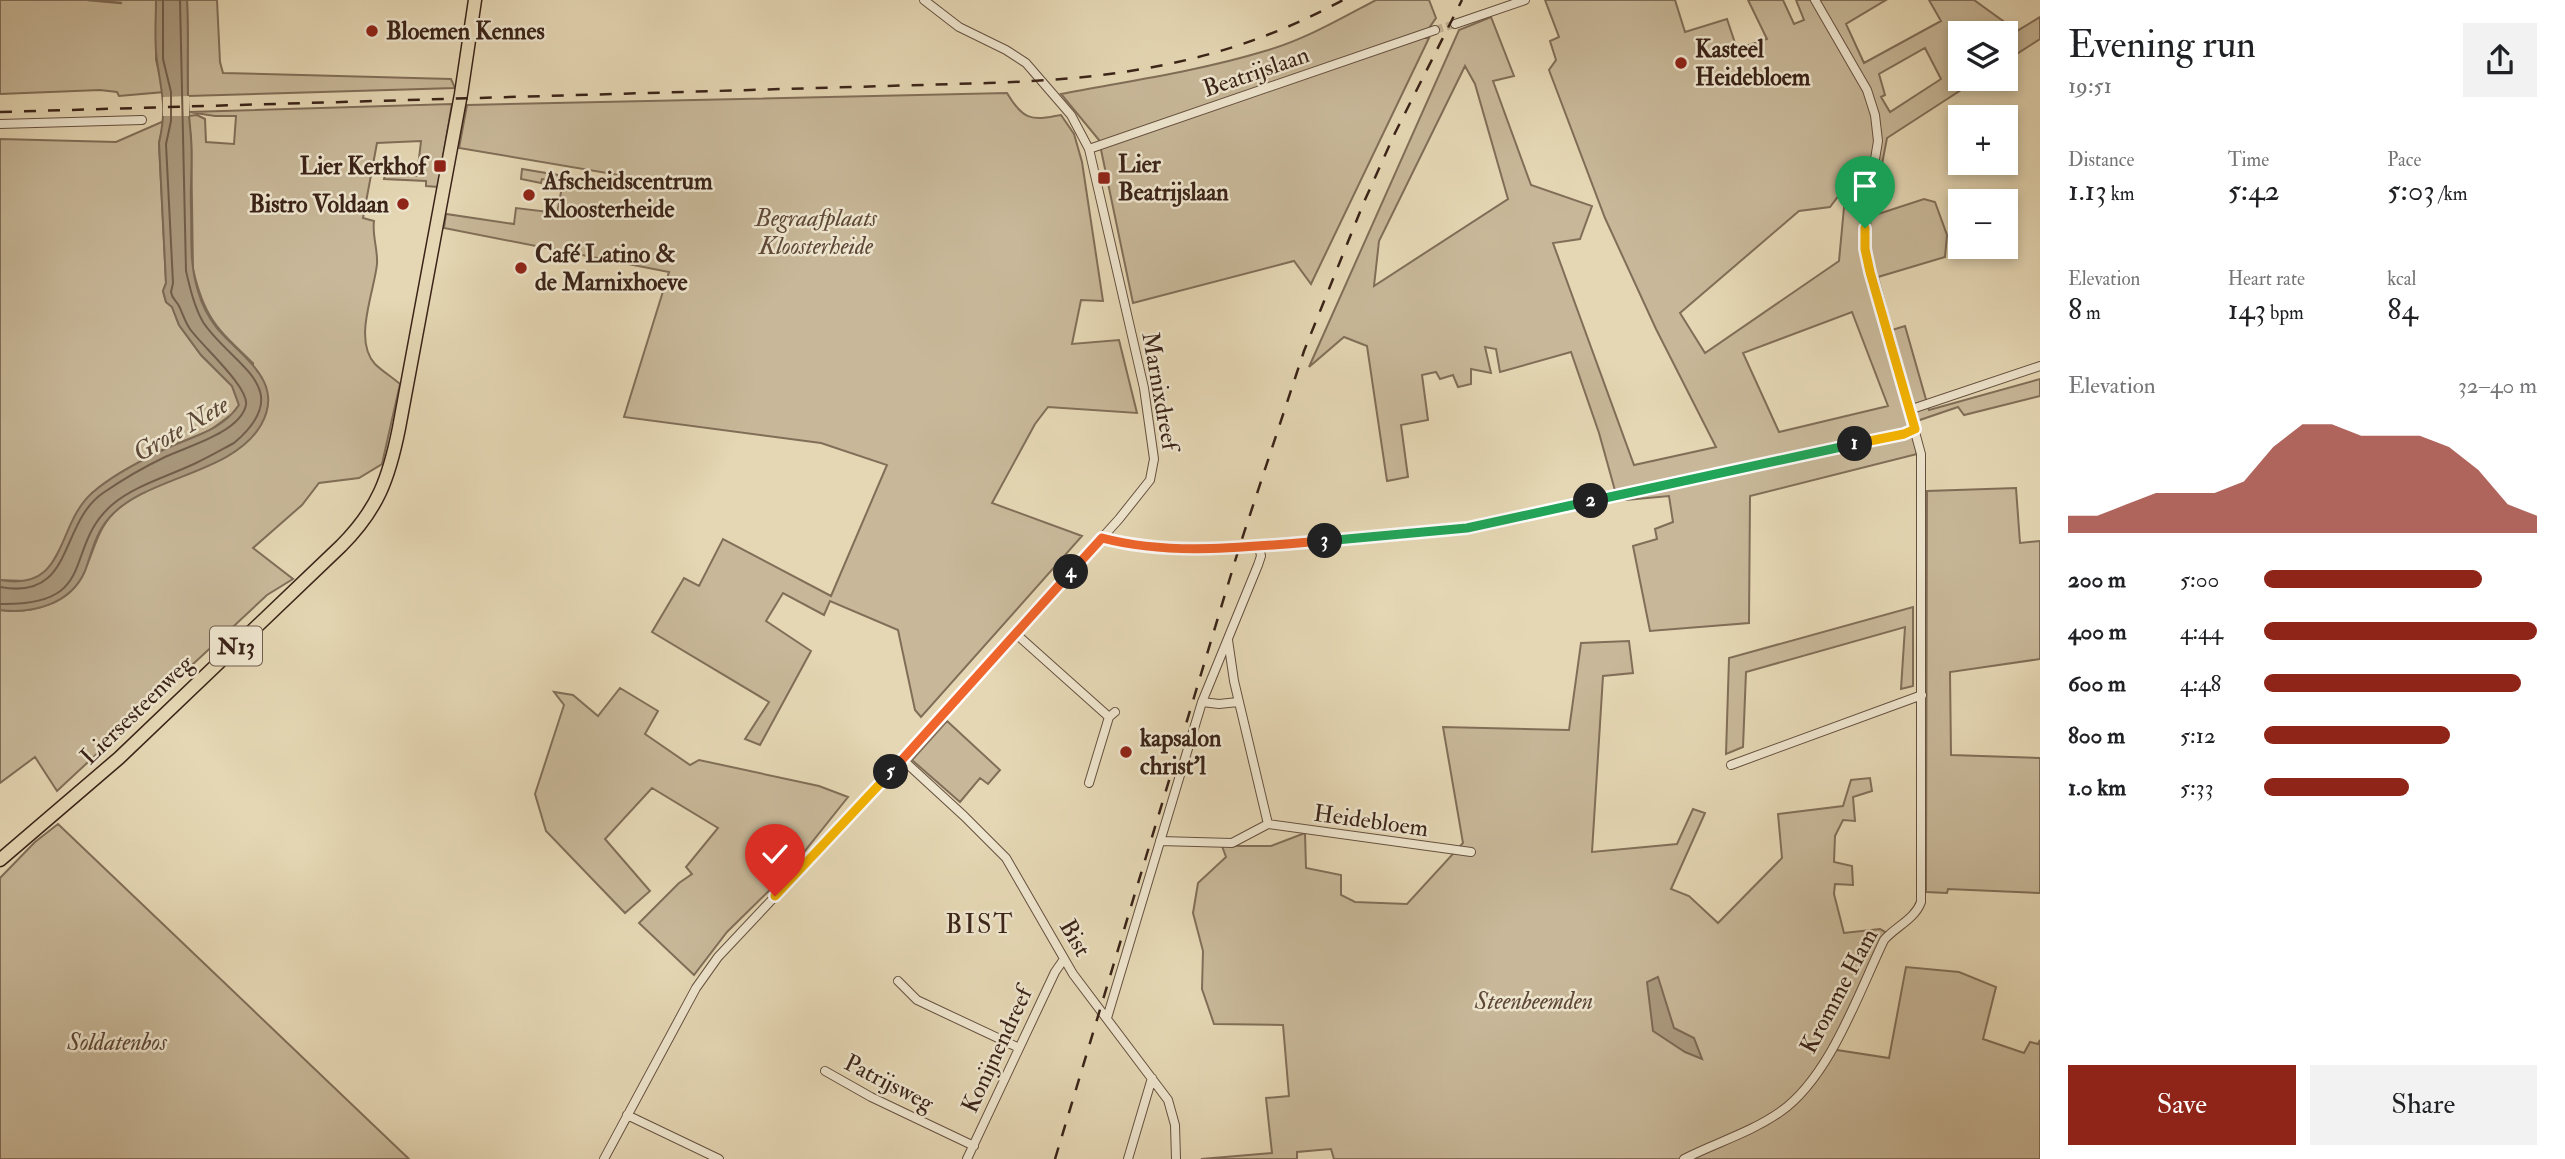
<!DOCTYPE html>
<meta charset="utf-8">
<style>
body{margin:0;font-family:"IM FELL Double Pica",serif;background:#f2f2f2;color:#202124;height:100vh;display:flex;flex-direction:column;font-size:26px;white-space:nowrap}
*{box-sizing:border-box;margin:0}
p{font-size:23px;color:#757577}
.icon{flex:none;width:38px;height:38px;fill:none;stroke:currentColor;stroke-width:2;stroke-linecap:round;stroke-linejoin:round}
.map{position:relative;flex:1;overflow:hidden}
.details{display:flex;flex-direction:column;background:#fff;width:525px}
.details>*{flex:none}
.fabs{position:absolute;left:1948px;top:21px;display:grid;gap:14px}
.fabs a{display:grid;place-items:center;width:70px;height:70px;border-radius:0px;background:#fff;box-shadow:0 4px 10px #0003;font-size:35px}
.pin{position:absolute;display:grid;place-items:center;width:60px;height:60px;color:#fff;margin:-72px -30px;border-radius:50% 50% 50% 0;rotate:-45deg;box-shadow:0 0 7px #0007}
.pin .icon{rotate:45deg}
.km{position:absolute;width:35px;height:35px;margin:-18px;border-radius:50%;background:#222;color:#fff;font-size:19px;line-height:35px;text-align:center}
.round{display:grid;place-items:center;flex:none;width:74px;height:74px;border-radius:0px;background:#f2f2f2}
.summary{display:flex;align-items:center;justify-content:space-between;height:119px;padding:0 28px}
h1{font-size:38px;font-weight:600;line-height:52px}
.figures{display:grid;grid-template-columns:repeat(3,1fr);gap:10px;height:119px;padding:7px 28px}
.figures div{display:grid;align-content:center}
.figures b{font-size:30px;font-weight:600}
.figures small{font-size:19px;font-weight:400}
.figures p{font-size:19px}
.chart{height:196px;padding:14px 28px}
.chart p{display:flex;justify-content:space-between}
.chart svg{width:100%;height:126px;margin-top:7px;fill:#8f2418;opacity:.7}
.button{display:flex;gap:14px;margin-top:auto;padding:14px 28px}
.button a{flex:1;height:80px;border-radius:0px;background:#8f2418;color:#fff;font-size:28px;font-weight:600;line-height:80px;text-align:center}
.button a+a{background:#f2f2f2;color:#202124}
ul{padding:0 28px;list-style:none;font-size:23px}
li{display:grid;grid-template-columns:112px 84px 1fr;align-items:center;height:52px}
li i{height:18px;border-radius:9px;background:#8f2418}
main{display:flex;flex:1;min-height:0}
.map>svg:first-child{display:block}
</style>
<main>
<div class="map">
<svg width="2040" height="1159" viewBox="0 0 2040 1159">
<rect width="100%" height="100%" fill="#e5d7b4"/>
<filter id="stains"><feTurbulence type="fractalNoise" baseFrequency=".00286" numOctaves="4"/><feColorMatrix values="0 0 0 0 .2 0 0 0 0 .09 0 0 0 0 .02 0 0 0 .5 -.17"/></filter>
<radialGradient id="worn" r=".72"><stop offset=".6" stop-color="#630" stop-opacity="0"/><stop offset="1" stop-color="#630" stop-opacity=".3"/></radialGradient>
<!-- green -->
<path fill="#c8b899" stroke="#816e58" stroke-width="2" fill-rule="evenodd" d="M0,0H156V60L164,92L119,96L117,92L100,90L0,94Z
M187,0H217L220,62L223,73L451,79L455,88L188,96Z
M1376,0H1429L1436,18L1422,38H1429L1311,284L1294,261L1133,303L1099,140L1061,94C1129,81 1199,71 1265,51C1304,40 1340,19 1376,0Z
M1545,0H1675L1685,32L1727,19L1737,49L1767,39L1748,0H1783L1794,24L1804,20L1796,0H1886L1846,24L1864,63L1941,21L1929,0H1974L2017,31L2040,17V39L2006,61V33H1960V79H1978L1887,138L1872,216L1924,199L1935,202L1947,235L1945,257L1878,277L1892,330L1905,326L1929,410L2040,379V396L1964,415L1958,407L1911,423L1917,454L1750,496L1749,623L1650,631L1633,546L1657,539L1655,529L1673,522L1669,496L1626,500L1616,494L1599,433L1571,352L1500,372L1496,349L1485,347L1491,373L1471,369V384L1458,387L1453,375L1440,379L1436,372L1422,375L1428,420L1401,425L1408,477L1387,481L1367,346L1344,337L1309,367L1459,30L1491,17L1514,76L1493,81L1531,185L1592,206L1580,239L1553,243L1634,465L1716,447L1656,329L1605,218L1549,70L1556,60L1550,41L1559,37ZM1925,48L1941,79L1890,112L1881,97L1885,95L1879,74ZM1465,66L1475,84L1508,199L1374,286L1379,241ZM1846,186L1839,261L1705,353L1680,313L1799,211L1830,207ZM1852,312L1888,406L1779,432L1743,353Z
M1007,93C1023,120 1031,121 1061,115L1074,134L1082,162L1103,301L1081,300L1072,344L1119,340L1137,413L1048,407L1035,424L992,503L1082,536L921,717L915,710L898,630L830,601L824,615L783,593L766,621L811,651L760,745L745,739L769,702L652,632L684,578L699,586L723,539L831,596L887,465L821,443L624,417L669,272L444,228L446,214L514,224L516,208L557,213L563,182L542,179L541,183L521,179L522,169L618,185L619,175L459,148L467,105Z
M452,104L438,187L426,186V181L384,179L386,172L417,176L421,141L377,143L363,218L374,221C372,236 378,249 377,264C374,293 353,340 375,364C382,371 392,377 400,384L382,464L359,478L319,483L302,505L253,548L293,579L267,595L57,791L35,757L0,783V610C31,614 69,604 83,574C95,550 97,526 119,508C160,476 217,472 255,433L253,363C218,330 204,318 193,269L191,138L188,116L197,115L205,119L206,142L234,144L236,116H215L189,112Z
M164,121L159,143L166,283L163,291L166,302L172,307L179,325L201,355L232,386L239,405L232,414L209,431L162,450L92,493L48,570L35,579L25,581L0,580V139L116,142Z
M2016,488L2020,543L2040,541V659L1950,672L1951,755L2040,758V893L1948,889L1947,893L1926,892L1927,491Z
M1913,607V686L1901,689L1905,627L1746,672L1743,747L1726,754L1729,658Z
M1629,641L1633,673L1603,676L1592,852L1677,844L1693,809L1705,813L1671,889L1689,896L1718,923L1782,858L1778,814L1843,806L1851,780L1870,778L1872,791L1853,797L1855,821L1843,820L1835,836L1834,862L1852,866L1853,885L1835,884L1834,894L1844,933L1880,929L1885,932L1832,1045L1837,1050L1889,1058L1906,967L1959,972L1996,987L1983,1039L2024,1053L2030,1042L2038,1044L2040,1040V1159H1334L1331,1149L1297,1152V1159H1201L1272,1153L1266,1098L1289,1096L1283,1025L1214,1024L1202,989L1203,951L1193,913L1198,883L1226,857L1222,846H1271L1305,833L1306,868L1341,875V895L1355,902L1407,904L1463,843L1443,727L1569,730L1581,643Z
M620,688L658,711L645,734L690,765L699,760L819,786L848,797L788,872L727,932L694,975L639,923L679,883L692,874L686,867L718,828L652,788L605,839L650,891L625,913L546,831L535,794L564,705L554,692L573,695L598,716Z
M947,721L1000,770L988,784L980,778L960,802L912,760Z
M58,824L409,1159H0V878L35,842Z"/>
<!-- water -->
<path fill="#ab9a7f" stroke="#7e6a56" stroke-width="2" d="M156,0H187C189,32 187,64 188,95C188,110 190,123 191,138C193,160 190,184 191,207C192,235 189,263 198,291C202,305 208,317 217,328C241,357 286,381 261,425C232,475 145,476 109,518C95,534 92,552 85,571C71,604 33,614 0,610V580C68,592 55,526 92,493C111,476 138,462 161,451C189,437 221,432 239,405L232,386L201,355L179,325L172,307L166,302L163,291L166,283L159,143C167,107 162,96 157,61C154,42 156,20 156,0Z
M1658,977L1674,1028L1694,1038L1702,1059L1685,1052L1653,1031L1647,982Z"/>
<!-- pier -->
<path fill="#e5d7b4" d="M189,96V116H163V97Z"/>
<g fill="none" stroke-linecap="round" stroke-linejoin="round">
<!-- shore -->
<path stroke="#725e4c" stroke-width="2" d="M0,587C75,601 58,524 103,493C122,480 142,468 163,458C185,447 240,433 246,405C249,387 202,346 190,329C185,322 183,314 179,306C176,300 172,299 171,292L173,283L166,144L171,121V92L163,59V0
M0,604C102,606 61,548 113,504C136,485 169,476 196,463C209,457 221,450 234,443C299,388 231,365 203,322C194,306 190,288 186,271L180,0"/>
<!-- stream -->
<path stroke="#7e6a56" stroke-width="2.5" d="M88,0L121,3"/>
<!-- minor-tunnel -->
<path stroke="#c3b395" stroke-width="8" stroke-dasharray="8 4" stroke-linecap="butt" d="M1435,30L1455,24"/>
<!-- minor casing -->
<g stroke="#65503f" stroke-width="10">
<path id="minor" d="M1455,24L1525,0
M0,124L142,120
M1089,149L1435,30
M1909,410L2040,366
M1102,538C1165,555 1231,548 1295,543C1352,539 1409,534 1467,528L1904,434L1915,429
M1015,633L1109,717L1115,712
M1228,640L1234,681L1268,824
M1202,702L1219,704L1238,702
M902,759L964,816L1006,858L1073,974L1168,1100L1175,1125L1176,1159
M1731,765L1922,695
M1089,783L1109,717
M1160,841L1232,843L1268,824L1471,852
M898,981L917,1000L1019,1048
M1107,1018L1202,702L1258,565L1261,556L1259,546
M825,1071L871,1097L974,1146
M627,1115L719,1159
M604,1159L696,988L718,957L861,805L1119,519L1150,480L1154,459L1144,388L1089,149L1071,115L1026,63L1006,50L959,27L924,0
M967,1159L1055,972L1064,959
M1128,1159L1152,1078
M1684,1159C1715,1143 1750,1133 1780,1112C1830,1077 1858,994 1884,940C1895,927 1915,919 1921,902V454L1865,249L1867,207L1878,141L1875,115L1867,90L1815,0"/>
</g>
<!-- primary casing -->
<g stroke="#3a2318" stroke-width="15">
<path id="primary" d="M0,860L119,758L341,546C378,509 389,478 399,428L461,94L475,0"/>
</g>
<!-- minor -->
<use href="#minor" stroke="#eee5ce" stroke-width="8"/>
<!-- primary -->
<use href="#primary" stroke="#e5d7b4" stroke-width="12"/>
<!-- rail -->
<path stroke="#3a2318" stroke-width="2.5" stroke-dasharray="12 12" stroke-linecap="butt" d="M0,112L988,83C1117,79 1227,63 1343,0
M1055,1159L1239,548L1304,351L1364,202L1395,133L1462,0"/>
</g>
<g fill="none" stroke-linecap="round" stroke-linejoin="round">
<!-- split-1 casing -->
<g stroke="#fff" stroke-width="14">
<path id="split-1" d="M1855,444L1904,434L1915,429L1870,272L1865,249V228"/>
</g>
<!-- split-2 casing -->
<g stroke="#fff" stroke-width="14">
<path id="split-2" d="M1591,501L1855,444"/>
</g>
<!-- split-3 casing -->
<g stroke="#fff" stroke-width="14">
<path id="split-3" d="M1325,541L1467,528L1591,501"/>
</g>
<!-- split-4 casing -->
<g stroke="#fff" stroke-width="14">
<path id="split-4" d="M1071,572L1102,538C1174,557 1252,546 1325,541"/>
</g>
<!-- split-5 casing -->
<g stroke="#fff" stroke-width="14">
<path id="split-5" d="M891,772L1071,572"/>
</g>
<!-- split-6 casing -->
<g stroke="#fff" stroke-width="14">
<path id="split-6" d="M775,896L891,772"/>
</g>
<!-- split-1 -->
<use href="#split-1" stroke="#f5b400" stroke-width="9"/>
<!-- split-2 -->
<use href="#split-2" stroke="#22a559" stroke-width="9"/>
<!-- split-3 -->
<use href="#split-3" stroke="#22a559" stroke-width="9"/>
<!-- split-4 -->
<use href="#split-4" stroke="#f0652b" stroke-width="9"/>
<!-- split-5 -->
<use href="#split-5" stroke="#f0652b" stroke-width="9"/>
<!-- split-6 -->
<use href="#split-6" stroke="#f5b400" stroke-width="9"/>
</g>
<!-- markers -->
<g fill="#8f2418" stroke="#eee5ce" stroke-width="2.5">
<circle cx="372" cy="31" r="7"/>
<circle cx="1681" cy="63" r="7"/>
<rect x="433" y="159" width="14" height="14" rx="3.5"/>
<rect x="1097" y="171" width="14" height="14" rx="3.5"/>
<circle cx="529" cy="195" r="7"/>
<circle cx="403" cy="204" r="7"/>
<circle cx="521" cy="268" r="7"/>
<circle cx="1126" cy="752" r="7"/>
</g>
<g text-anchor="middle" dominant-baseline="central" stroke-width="5" stroke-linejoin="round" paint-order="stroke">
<!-- shield labels -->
<rect fill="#eee5ce" stroke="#705d4f" stroke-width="2" x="210" y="626.5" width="52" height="39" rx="5"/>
<g font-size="23" font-weight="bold" fill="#3a2318">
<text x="236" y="646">N13</text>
</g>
<!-- poi labels -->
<g font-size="24" font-weight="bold" fill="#3a2318" stroke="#eee5ce" text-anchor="start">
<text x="386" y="31">Bloemen Kennes</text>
<text x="1695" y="49">Kasteel<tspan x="1695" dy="28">Heidebloem</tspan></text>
<text x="1118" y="164">Lier<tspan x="1118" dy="28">Beatrijslaan</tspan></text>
<text x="426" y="166" text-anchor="end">Lier Kerkhof</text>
<text x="543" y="181">Afscheidscentrum<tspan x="543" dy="28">Kloosterheide</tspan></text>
<text x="389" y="204" text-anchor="end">Bistro Voldaan</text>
<text x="535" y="254">Café Latino &amp;<tspan x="535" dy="28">de Marnixhoeve</tspan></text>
<text x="1140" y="738">kapsalon<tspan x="1140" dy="28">christ'l</tspan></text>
</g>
<!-- street labels -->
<g font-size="24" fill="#3a2318" stroke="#eee5ce">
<text transform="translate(1256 72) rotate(-19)">Beatrijslaan</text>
<text transform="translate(1160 391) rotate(80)">Marnixdreef</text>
<text transform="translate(137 710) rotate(-44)">Liersesteenweg</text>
<text transform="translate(1371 821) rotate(8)">Heidebloem</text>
<text transform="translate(1075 938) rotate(60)">Bist</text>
<text transform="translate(1839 991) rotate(-62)">Kromme Ham</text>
<text transform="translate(997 1050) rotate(-65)">Konijnendreef</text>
<text transform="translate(889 1083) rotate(27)">Patrijsweg</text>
</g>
<!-- park labels -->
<g font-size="24" font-style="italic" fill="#5e4838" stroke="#eee5ce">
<text x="816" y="218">Begraafplaats<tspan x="816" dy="28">Kloosterheide</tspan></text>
<text x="1534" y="1001">Steenbeemden</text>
<text x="117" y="1042">Soldatenbos</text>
</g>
<!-- water labels -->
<g font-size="26" font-style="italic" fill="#5c4737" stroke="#eee5ce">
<text transform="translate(181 429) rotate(-30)">Grote Nete</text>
</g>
<!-- neighbourhood labels -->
<g font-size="26" letter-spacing="2" fill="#3a2318" stroke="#eee5ce">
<text x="980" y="925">BIST</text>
</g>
</g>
<rect width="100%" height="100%" filter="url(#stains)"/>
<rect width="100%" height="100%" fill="url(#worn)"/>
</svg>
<div class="fabs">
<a><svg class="icon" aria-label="layers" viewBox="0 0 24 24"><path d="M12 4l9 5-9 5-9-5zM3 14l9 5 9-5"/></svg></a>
<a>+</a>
<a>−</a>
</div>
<div class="pin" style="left:1865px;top:228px;background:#1e9e55"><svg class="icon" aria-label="arrive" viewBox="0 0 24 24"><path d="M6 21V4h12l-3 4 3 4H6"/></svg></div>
<div class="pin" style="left:775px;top:896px;background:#d93025"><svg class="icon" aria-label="check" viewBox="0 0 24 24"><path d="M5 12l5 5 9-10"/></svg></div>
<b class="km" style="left:1855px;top:444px">1</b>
<b class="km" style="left:1591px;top:501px">2</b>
<b class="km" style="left:1325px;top:541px">3</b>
<b class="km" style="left:1071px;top:572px">4</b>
<b class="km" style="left:891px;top:772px">5</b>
</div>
<section class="details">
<div class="summary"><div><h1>Evening run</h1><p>19:51</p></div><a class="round"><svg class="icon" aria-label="share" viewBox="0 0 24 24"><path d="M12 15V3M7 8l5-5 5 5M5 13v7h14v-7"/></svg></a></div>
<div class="figures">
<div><p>Distance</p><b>1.13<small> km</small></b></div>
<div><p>Time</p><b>5:42</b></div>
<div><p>Pace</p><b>5:03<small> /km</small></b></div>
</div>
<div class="figures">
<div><p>Elevation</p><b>8<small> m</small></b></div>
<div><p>Heart rate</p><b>143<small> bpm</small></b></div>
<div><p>kcal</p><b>84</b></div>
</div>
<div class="chart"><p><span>Elevation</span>32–40 m</p>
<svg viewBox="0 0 160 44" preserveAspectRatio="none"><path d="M0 44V38L10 38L20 34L30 30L40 30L50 30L60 26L70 14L80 6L90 6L100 10L110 10L120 10L130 14L140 22L150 34L160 38V44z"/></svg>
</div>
<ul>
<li><b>200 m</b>5:00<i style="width:80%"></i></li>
<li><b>400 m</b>4:44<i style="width:100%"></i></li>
<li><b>600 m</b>4:48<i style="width:94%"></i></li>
<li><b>800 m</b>5:12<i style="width:68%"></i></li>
<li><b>1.0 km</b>5:33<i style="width:53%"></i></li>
</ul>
<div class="button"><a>Save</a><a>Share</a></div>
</section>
</main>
